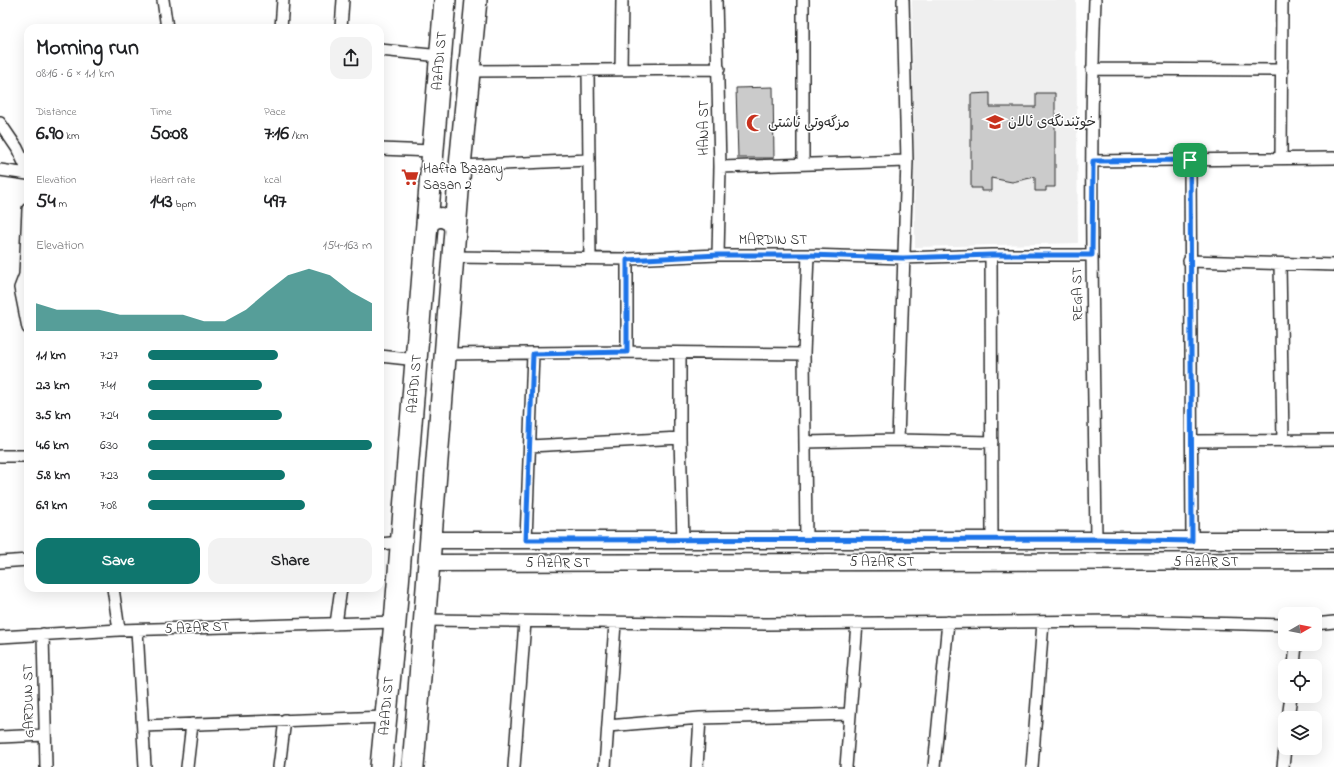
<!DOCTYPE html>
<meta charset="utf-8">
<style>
body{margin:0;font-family:"Indie Flower","Playpen Sans Arabic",sans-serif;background:#f2f2f2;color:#202124;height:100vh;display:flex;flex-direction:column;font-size:15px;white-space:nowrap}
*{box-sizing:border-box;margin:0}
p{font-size:13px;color:#757577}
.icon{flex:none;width:22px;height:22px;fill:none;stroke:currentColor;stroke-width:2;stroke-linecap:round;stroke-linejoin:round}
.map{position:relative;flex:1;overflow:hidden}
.side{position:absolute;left:24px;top:24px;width:360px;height:568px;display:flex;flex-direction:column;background:#fff;border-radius:12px;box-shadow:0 4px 16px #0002}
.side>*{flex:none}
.needle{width:26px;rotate:81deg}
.buttons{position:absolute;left:1278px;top:607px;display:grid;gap:8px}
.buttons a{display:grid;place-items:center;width:44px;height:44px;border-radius:8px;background:#fff;box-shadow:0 4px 16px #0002;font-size:20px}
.pin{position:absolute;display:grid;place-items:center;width:34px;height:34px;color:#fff;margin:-17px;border-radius:8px;box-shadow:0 2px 6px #0006}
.round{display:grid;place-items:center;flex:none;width:42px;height:42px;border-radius:12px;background:#f2f2f2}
.summary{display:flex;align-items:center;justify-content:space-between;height:68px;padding:0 12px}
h1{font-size:22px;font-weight:800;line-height:30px}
.metrics{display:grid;grid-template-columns:repeat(3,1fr);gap:6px;height:68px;padding:4px 12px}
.metrics div{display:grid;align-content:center}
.metrics b{font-size:20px;font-weight:800}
.metrics small{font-size:11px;font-weight:400}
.metrics p{font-size:11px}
.chart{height:112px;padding:8px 12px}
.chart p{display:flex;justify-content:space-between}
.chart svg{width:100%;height:72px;margin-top:4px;fill:#0f766e;opacity:.7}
.cta{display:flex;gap:8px;margin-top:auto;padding:8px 12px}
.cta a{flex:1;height:46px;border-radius:12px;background:#0f766e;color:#fff;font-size:16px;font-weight:800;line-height:46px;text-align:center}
.cta a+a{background:#f2f2f2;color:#202124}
ul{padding:0 12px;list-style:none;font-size:13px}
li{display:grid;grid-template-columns:64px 48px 1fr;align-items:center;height:30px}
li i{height:10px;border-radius:5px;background:#0f766e}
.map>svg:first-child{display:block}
</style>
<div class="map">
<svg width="1334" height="767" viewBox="0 0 1334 767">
<rect width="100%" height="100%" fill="#fff"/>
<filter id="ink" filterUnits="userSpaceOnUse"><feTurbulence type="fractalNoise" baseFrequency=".025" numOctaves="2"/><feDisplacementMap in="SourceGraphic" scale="8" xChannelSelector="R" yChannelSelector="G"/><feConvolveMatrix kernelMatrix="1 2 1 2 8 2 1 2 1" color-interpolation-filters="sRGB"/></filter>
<g filter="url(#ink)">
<!-- built -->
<path fill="#efefef" d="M912,0H1076L1078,243L915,247Z"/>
<!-- building -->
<path fill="#cbcbcb" stroke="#2b2b2b" d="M773,87L774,158H738L736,88Z
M990,93V107H1036V93H1055V187H1046V191H1035V177L1012,182L991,178V191H981V188H971V94Z"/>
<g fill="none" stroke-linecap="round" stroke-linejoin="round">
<!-- street casing -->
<g stroke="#2b2b2b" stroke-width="14">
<path id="street" d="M163,0L167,28
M716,0L720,167L718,255
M803,0V163
M1095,0C1088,179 1094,359 1096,539
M281,28L283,0
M341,28L343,0
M380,50L441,56
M1092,69L1282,70
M621,70L622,0
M468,71L719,69
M588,71L590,258
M0,123L17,148L28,171
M380,149L432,151
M1281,157L1282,0
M1190,160L1192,541
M1093,161L1334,158
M460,166L588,160
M720,167L907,161
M0,170L28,174
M991,255L992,539
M453,257L627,259L718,255H808L903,258L991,255H1092
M627,259V352
M1189,261L1334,265
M1280,264L1283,440
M25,275L28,209
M28,275H25L20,288L28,328
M445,354L627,352L804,354
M680,354V438L683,540
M380,356L417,360
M898,440L907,161L903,0
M1192,441L1334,440
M805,442L898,440L992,442
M530,446L680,438
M0,456H28
M806,539L804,354L808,255
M526,540L533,354
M380,544L401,542
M0,562L28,560
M113,588L119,630
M425,620L767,624L1119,621L1285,625
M336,624L341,588
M1315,624L1334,622
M137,630L145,767
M43,634L46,767
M0,637L119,630L395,622
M1294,666L1296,644
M1288,718L1291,696
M143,726L386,717
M608,726L700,718L850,714
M0,737L45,735
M187,767L192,724
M279,767L285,720
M514,767L525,622
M605,767L615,623
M697,767L700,718
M846,767L857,623
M934,767L948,622
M1032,767L1043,622
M1283,767L1285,748"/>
</g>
<!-- secondary casing -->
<g stroke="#2b2b2b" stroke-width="19">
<path id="secondary" d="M431,540H1334
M429,563L1334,561"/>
</g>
<!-- primary casing -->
<g stroke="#2b2b2b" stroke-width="21">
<path id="primary" d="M431,167C435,183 452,184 460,170
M426,231L431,221L441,217L451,222L455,232"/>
</g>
<!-- highway casing -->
<g stroke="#2b2b2b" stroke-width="24">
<path id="highway" d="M381,767L395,622L445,0
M413,767L460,166L476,0"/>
</g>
<!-- street -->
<use href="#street" stroke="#fff" stroke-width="11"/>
<!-- secondary -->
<use href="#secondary" stroke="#fff" stroke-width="16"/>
<!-- primary -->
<use href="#primary" stroke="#fff" stroke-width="18"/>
<!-- highway -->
<use href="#highway" stroke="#fff" stroke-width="21"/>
</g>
</g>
<g fill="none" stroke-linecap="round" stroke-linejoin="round" filter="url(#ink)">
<!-- route casing -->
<g stroke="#fff" stroke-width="8">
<path id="route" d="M1190,160L1192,541L1096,539L526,540L533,354L627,352V260L718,255H808L903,258L991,255H1092L1093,161Z"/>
</g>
<!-- route -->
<use href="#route" stroke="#1a73e8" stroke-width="5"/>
</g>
<!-- icons -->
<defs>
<g id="school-bare" transform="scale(1.38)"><path d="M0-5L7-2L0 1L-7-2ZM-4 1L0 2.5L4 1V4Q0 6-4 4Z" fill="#c8321e" stroke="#fff" stroke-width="2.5" paint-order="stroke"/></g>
<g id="mosque-bare" transform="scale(1.38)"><path d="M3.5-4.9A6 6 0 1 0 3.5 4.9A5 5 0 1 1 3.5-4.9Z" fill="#c8321e" stroke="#fff" stroke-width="2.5" paint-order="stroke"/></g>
<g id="supermarket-bare" transform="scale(1.38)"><path d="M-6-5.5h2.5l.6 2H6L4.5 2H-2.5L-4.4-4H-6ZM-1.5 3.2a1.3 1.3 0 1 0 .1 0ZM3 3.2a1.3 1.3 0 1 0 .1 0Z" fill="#c8321e" stroke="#fff" stroke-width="2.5" paint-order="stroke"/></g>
</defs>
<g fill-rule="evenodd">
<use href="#school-bare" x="995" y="122"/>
<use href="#mosque-bare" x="755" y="123"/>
<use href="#supermarket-bare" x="410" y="177"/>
</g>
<g text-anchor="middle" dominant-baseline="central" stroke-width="3" stroke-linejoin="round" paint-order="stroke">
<!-- street labels -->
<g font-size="14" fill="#2b2b2b" stroke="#fff">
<text transform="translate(440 61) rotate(-85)">AZADI ST</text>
<text transform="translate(704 128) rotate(-90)">HANA ST</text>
<text x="773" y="240">MARDIN ST</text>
<text transform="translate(1078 294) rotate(-91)">REGA ST</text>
<text transform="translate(415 384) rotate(-85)">AZADI ST</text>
<text x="882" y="562">5 AZAR ST</text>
<text x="1206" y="562">5 AZAR ST</text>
<text x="558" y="563">5 AZAR ST</text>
<text transform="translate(197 628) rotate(-2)">5 AZAR ST</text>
<text transform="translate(29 701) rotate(-91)">GARDUN ST</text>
<text transform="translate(387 706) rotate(-85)">AZADI ST</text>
</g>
<!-- poi labels -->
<g font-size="14" fill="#2b2b2b" stroke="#fff" text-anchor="start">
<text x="1008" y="122">خوێندنگەی ئالان</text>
<text x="768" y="123">مزگەوتی ئاشتی</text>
<text x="423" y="169">Hafta Bazary<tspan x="423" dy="16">Sasan 2</tspan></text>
</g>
</g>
</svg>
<div class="buttons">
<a><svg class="needle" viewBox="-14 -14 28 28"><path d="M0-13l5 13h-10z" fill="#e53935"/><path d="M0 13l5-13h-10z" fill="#757577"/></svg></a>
<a><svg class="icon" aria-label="locate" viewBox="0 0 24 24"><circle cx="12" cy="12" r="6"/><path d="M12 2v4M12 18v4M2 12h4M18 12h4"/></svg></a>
<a><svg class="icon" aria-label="layers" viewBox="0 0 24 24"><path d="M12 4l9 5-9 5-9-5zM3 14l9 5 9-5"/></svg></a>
</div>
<div class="pin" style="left:1190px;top:160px;background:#1e9e55"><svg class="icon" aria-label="arrive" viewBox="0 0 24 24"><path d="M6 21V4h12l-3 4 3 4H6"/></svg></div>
<section class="side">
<div class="summary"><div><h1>Morning run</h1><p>08:16 · 6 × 1.1 km</p></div><a class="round"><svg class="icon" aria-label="share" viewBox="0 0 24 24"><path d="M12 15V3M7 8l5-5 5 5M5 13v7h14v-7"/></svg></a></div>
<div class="metrics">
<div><p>Distance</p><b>6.90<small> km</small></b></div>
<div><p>Time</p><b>50:08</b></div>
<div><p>Pace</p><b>7:16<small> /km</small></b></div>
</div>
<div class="metrics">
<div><p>Elevation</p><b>54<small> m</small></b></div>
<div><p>Heart rate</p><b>143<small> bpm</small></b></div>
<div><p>kcal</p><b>497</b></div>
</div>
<div class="chart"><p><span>Elevation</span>154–163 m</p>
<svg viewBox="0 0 160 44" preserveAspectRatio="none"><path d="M0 44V27L10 31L20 31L30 31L40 34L50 34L60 34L70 34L80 38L90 38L100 31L110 20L120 10L130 6L140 10L150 20L160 27V44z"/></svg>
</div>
<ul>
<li><b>1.1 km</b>7:27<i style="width:58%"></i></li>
<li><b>2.3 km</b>7:41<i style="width:51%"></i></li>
<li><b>3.5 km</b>7:24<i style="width:60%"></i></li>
<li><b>4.6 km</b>6:30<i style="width:100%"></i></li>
<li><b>5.8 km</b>7:23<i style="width:61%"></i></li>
<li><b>6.9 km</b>7:08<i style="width:70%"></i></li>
</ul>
<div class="cta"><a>Save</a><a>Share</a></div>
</section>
</div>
